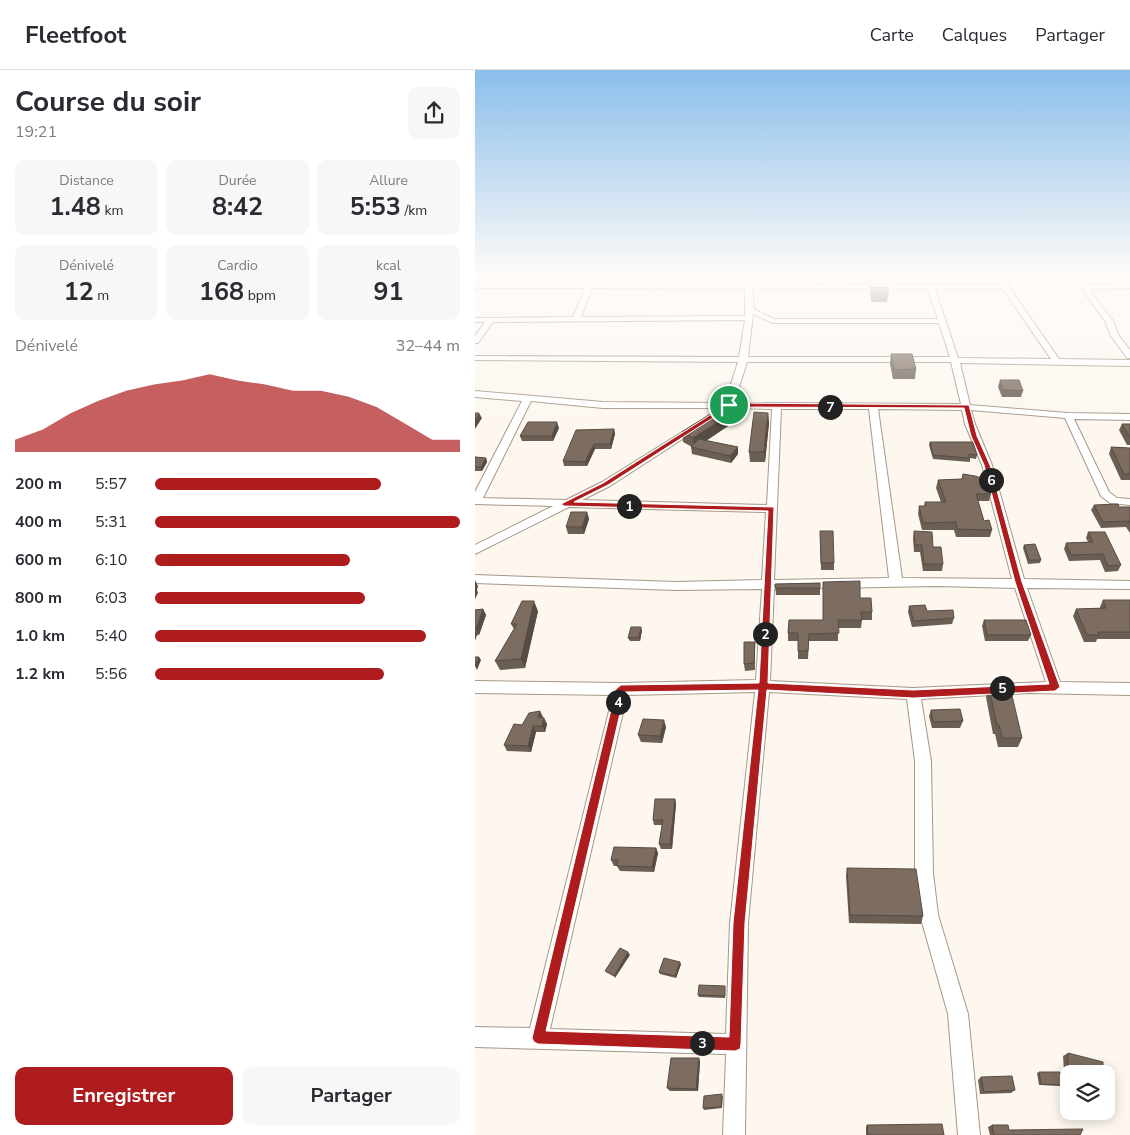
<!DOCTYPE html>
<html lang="fr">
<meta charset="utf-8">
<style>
body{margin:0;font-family:"Nunito Sans",sans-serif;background:#f7f7f7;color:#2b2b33;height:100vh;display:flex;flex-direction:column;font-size:19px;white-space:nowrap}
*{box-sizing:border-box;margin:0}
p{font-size:16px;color:#7c7c81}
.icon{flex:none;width:28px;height:28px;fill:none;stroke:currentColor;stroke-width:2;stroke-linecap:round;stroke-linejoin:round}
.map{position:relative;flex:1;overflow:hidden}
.details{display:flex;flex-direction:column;background:#fff;width:475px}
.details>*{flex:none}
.fabs{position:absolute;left:585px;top:995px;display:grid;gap:10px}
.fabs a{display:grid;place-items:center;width:55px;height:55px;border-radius:10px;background:#fff;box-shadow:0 2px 12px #0003;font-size:25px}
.pin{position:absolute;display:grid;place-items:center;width:42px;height:42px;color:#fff;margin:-21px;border:2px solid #fff;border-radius:50%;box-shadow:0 1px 5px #0007}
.km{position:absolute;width:25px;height:25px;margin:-12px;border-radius:50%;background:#222;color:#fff;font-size:14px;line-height:25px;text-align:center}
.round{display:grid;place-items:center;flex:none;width:52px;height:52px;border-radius:10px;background:#f7f7f7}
.summary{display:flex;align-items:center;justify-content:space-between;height:85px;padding:0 15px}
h1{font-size:28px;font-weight:700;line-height:38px}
.metrics{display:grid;grid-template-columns:repeat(3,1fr);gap:8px;height:85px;padding:5px 15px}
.metrics div{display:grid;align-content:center;border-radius:10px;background:#f7f7f7;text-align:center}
.metrics b{font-size:25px;font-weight:700}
.metrics small{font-size:14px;font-weight:400}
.metrics p{font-size:14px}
.chart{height:140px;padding:10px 15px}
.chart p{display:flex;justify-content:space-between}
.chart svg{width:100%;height:90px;margin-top:5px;fill:#ae1c1e;opacity:.7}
.button{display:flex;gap:10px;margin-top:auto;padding:10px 15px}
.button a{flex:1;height:58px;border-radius:10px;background:#ae1c1e;color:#fff;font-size:20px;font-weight:700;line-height:58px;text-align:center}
.button a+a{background:#f7f7f7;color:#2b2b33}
ul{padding:0 15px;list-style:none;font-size:16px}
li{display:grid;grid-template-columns:80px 60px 1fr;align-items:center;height:38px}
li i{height:12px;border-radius:6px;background:#ae1c1e}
header{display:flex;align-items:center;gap:30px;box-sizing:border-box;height:70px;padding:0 25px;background:#fff;border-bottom:1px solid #e1e1e2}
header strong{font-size:24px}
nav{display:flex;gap:28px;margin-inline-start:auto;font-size:18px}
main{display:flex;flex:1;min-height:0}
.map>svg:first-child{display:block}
</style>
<header>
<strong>Fleetfoot</strong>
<nav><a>Carte</a><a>Calques</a><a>Partager</a></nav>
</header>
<main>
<section class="details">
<div class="summary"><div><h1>Course du soir</h1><p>19:21</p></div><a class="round"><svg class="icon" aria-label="share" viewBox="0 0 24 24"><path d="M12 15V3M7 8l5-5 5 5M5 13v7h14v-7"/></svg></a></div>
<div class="metrics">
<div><p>Distance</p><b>1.48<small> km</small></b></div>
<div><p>Durée</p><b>8:42</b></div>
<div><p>Allure</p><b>5:53<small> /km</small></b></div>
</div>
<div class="metrics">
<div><p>Dénivelé</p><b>12<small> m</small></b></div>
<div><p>Cardio</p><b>168<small> bpm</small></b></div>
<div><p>kcal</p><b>91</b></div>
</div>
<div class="chart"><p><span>Dénivelé</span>32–44 m</p>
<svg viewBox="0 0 160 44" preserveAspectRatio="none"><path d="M0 44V38L10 33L20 25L30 19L40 14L50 11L60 9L70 6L80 9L90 11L100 14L110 14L120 17L130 22L140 30L150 38L160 38V44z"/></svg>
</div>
<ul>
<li><b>200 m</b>5:57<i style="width:74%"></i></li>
<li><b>400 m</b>5:31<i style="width:100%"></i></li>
<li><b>600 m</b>6:10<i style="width:64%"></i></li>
<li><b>800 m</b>6:03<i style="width:69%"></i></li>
<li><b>1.0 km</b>5:40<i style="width:89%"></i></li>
<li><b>1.2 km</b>5:56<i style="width:75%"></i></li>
</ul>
<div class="button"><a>Enregistrer</a><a>Partager</a></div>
</section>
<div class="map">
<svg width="655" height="1065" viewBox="0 0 655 1065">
<rect width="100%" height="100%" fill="#fdf7f0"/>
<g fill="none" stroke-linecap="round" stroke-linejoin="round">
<!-- minor casing -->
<g stroke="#a59887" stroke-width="2">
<path id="minor" d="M116,204H123L119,214H270V204H276L277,214L526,215L524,204H531L534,217L584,289L655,290V296L485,293L495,335L593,343L655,344V350L599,349L634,422L642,428L655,429V435L635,433L626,426L590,348L496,340L500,354L517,395L549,509L655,511V519L552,518L585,612L655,613V625L554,623L446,629L456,691L458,803L463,845L493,944L505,1065H483L473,944L445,845L440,803V691L432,629L294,622L273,853L270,1065H248L251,984L0,977V957L55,958L138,625L0,623V611L146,613L281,610L287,519L201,520L0,513V505L201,512L287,510L291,442L94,437L0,484V475L78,436L0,434V422L47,331L0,327V321L128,332L250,333L263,292L0,290V286L264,287L270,250L18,252L3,273H0V266L10,252H0V248L98,247L110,218H0V214H112ZM117,218L270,219V246L106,247ZM277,219H453L463,249H299L279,239ZM460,219H528L576,289L483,288ZM278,244L298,253H464L475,287H273ZM272,292H476L486,334L259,333ZM56,331L128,338H243L247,342L255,338L297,339L292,435L107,430L135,416L223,359L225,357L220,354L127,412L91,430L8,428ZM306,339H394L414,508L299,510ZM403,339L487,340L490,354L507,395L537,509L427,508ZM462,516L540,518L571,612L438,618L295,611L299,519ZM280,622L255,853L251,964L75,959L152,625Z
M596,204H603L611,215L655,214V218L614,219L638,251L644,266L655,280V288H652L636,266L630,251Z"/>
</g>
<!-- minor -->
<use href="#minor" fill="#fff" fill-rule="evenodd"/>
</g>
<!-- wall -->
<path fill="#6b5e53" d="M395,217L413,226L412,232H396Z
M416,284L441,299L440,309H418L415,294Z
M525,310L548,321L546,327H527L523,317Z
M293,343L294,353L290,392H275L274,382Z
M259,352L231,371L263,377V384L256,393L217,384L216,377H217L208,372L207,362Z
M647,354H655V375H652L644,360Z
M84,358L78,371H47L45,366Z
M139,359L140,364L136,379H120L112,396H89L88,391Z
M455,372L502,385L501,389L495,388V392L458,389L454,375Z
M636,377L655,378V410H646L634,384Z
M0,387L11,388L12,392L7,401H0Z
M488,404L516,424L514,431H503L509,451L517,460L515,467H481L479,460H447L443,444L444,436H449L450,432H466L461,418L463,410L487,409Z
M619,435L644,437H655V463L651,457L626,458L616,440Z
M112,442L114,449L109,464H93L91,457Z
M345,461L359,493V500H346Z
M439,461L458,477L468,494L467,501H448L445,482H439L438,468Z
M613,462L646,495L643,501L630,502L625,490L594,491L589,479L591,473L613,472L611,468Z
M549,475L566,490L565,493L553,494L548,478Z
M345,513V525H301L300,514Z
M385,528L397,542V550H387L386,558H363V571H334L333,589H323V571H313V563L348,550Z
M628,530H655V569H622L621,572H609L598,546L601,539L625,538V537Z
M434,536L479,548L477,554L437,557L433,542Z
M8,539L11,545L4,565H2L0,570V540Z
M63,541L50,598L25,600L20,591L39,559L36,554Z
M509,550L556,565L553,571H510L507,556Z
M167,560L165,571H155L153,568Z
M280,572V600L270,601L269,594Z
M514,618L547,668L543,677H523L520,664H518L511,627Z
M456,640L488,651L485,658H457L454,646Z
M68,647V648H69L72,654L70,662H61L56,682L32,681L29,675L47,655Z
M191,657L187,673L166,672L163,665Z
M200,729L201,734L197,779H186L184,774L187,755H179L178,750Z
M181,778L183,783L179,802L145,801L142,796H139L136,790Z
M372,798L448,846L446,854L374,853L371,806Z
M206,894L201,908L185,904L184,902Z
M250,916V928L224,927L223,925Z
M593,983L628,1004H599L589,1001L588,986Z
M225,991L223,1021H195L192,1018Z
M564,1002L587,1015L585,1016L564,1015L562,1003Z
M506,1007L540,1020L536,1023L505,1024L503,1010Z
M248,1026L247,1038L229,1040L228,1038Z
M392,1055L469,1065H391V1057Z
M517,1055L534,1060L605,1065H515L513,1057Z"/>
<!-- shaded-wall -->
<path fill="#574c43" d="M258,342L259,352L220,378L218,368Z
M4,343L7,348L0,359V350Z
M293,343L294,353L290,392L289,382Z
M82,352L84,358L78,371L77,366Z
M139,359L140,364L136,379L135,374Z
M119,374L120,379L112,396L110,392Z
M263,377V384L256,393L255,386Z
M11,388L12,392L7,401L6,397Z
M112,442L114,449L109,464L107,457Z
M0,510L3,516L2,520L3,523L0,529Z
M59,531L63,541L50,598L46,589Z
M8,539L11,545L4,565L1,559Z
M166,557L167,560L165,571L164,567Z
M0,561L2,565L0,570Z
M4,587L6,590L2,600L0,596Z
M65,641L68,647L66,653L63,647Z
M69,648L72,654L70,662L67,656Z
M189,650L191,657L187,673L185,666Z
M58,656L61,662L56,682L53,676Z
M200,729L201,734L197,779L195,774Z
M181,778L183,783L179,802L177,797Z
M153,882L155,885L140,908L139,906Z
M205,892L206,894L201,908L200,906Z
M224,988L225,991L223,1021L221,1019Z"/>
<!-- building -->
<path fill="#7c6d60" stroke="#574c43" d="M395,217H413V226H396Z
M416,284H437L441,299L419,300Z
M525,310H544L548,321L528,320Z
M246,337L258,342L218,368L207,362Z
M279,342L293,343L289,382H274Z
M0,343H4L0,350Z
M53,352H82L77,366H45Z
M647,354H655V368Z
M139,359L135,374H119L110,392L88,391L101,360Z
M224,369L263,377L255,386L216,377Z
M455,372H498L502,385L494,384L495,388L458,385Z
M636,377L655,378V404H649Z
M0,387L11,388L6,397H0Z
M488,404L500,406L513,410L516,424H501L509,451L514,450L517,460L482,459L481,452L448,453L444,436H451L450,432H471L463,410L487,409Z
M643,434L644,437H655V453L654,451L628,452L619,435Z
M96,442H112L107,457H91Z
M345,461H358L359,493H346Z
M439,461L457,462L458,477H466L468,494H449L447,475H440Z
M613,462H630L646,495L633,496L628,484L596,485L591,473L618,472Z
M560,474L566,490H554L549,475Z
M385,511V528H396L397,542H386L387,550H363L364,563L334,564L333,581H323V563H313L314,550H348V512Z
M345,513V518H300V514Z
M628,530H655V562H623L624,565H612L601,539L631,538Z
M47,531H59L46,589L20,591L42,554H36Z
M450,535L452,541L478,540L479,548L439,551L434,536Z
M8,539L1,559H0V540Z
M509,550H551L556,565H512Z
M156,557H166L164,567L153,568Z
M269,572H280L279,593L269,594Z
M0,587H4L0,596Z
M535,617L547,668H527L524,655H522L514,618Z
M485,639L488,651L458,652L456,640Z
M65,641L63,647L69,648L67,656H58L53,676L29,675L39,654L47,655L54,643Z
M168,649L189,650L185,666L163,665Z
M180,729H200L195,774H184L188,750H178Z
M139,777L181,778L177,797L142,796L143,790H136Z
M372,798L441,799L448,846L375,845Z
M145,878L153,882L139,906L130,901Z
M189,888L205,892L200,906L184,902Z
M224,915L250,916V926L223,925Z
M593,983L628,992V1004H615L593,998Z
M196,988H224L221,1019L192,1018Z
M564,1002H585L587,1015L566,1014Z
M537,1006L540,1020L509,1022L506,1007Z
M247,1024L246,1037L228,1038L229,1026Z
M467,1054L469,1065H393L392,1055Z
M517,1055H533L534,1060L608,1059L605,1065H519Z"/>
<!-- sky -->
<linearGradient id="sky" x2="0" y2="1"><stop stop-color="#8abeeb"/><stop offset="0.58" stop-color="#fefbf8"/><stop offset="1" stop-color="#fefbf8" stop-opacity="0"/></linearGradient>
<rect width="655" height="354" fill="url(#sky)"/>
<!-- route -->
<path fill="#ae1c1e" stroke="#fff" fill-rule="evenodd" d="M254,333L494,335L502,366L515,395L547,512L585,617L580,621L438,628L292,620L270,853L266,974L265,979L260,981L63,974L59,972L57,968L141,619L146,615L284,613L293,441L89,436L86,434L128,413ZM255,337L489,338L496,366L509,395L540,512L574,614L438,620L293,613L299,437L99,432L133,415ZM283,620L258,853L254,967L71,961L150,622Z"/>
</svg>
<div class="fabs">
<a><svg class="icon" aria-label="layers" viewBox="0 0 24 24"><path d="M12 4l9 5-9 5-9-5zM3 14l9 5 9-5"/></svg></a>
</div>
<div class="pin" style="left:254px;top:335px;background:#1e9e55"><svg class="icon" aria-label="arrive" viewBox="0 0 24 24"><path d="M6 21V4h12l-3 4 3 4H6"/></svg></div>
<b class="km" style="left:154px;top:436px">1</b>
<b class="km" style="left:290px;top:564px">2</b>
<b class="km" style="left:227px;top:973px">3</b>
<b class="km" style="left:143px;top:632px">4</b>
<b class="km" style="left:527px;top:618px">5</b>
<b class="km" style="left:516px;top:410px">6</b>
<b class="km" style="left:355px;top:337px">7</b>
</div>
</main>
